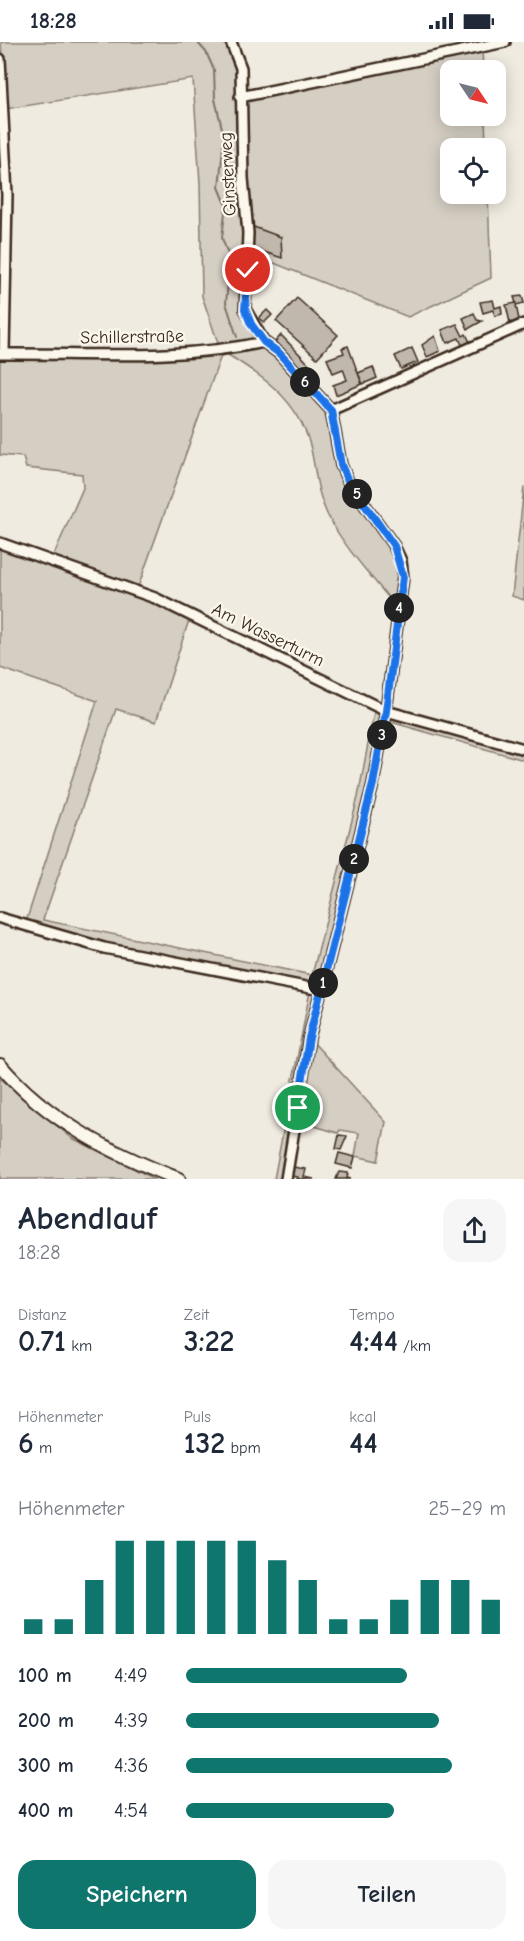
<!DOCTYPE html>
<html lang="de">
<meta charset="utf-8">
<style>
body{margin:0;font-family:"Comic Neue",sans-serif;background:#f6f6f7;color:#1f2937;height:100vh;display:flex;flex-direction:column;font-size:22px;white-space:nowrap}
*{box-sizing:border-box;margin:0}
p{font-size:20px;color:#747a83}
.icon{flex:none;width:33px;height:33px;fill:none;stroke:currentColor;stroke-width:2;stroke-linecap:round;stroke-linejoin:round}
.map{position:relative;height:1137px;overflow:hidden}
.drawer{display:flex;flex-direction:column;background:#fff;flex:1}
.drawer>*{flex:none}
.needle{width:39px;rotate:125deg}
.fabs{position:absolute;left:440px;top:18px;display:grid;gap:12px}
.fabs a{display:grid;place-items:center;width:66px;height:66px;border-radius:12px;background:#fff;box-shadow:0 3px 15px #0003;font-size:30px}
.pin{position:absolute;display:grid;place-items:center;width:51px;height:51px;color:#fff;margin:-26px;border:3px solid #fff;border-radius:50%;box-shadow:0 2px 6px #0007}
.km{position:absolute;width:30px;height:30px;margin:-15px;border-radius:50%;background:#222;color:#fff;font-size:16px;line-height:30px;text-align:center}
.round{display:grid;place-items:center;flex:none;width:63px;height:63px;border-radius:18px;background:#f6f6f7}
.summary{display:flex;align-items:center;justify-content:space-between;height:102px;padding:0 18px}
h1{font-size:33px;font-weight:700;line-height:45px}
.metrics{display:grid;grid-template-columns:repeat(3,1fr);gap:9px;height:102px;padding:6px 18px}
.metrics div{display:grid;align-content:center}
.metrics b{font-size:30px;font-weight:700}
.metrics small{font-size:16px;font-weight:400}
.metrics p{font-size:16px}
.chart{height:168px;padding:12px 18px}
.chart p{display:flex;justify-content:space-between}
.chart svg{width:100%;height:108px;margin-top:6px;stroke:#0f766e;stroke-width:6}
.primary-button{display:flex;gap:12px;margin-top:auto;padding:12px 18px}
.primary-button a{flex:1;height:69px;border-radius:18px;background:#0f766e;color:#fff;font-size:24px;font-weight:700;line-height:69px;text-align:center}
.primary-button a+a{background:#f6f6f7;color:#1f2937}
ul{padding:0 18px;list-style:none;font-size:20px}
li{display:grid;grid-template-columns:96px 72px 1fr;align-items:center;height:45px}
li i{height:15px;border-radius:8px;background:#0f766e}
.status{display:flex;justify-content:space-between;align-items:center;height:42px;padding:0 30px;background:#fff;direction:ltr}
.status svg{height:16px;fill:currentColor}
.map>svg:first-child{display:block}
</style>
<div class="status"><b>18:28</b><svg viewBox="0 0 49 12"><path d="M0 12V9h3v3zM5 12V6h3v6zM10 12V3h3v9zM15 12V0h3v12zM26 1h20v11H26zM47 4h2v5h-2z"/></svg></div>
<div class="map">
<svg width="524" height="1137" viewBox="0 0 524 1137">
<rect width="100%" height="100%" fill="#f0ebe0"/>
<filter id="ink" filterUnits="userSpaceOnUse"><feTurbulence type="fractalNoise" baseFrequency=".0167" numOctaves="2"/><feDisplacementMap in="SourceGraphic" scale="12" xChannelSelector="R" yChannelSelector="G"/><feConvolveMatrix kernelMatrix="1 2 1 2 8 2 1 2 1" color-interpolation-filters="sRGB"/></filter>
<g filter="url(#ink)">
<!-- green -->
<path fill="#d5cec3" stroke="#887c70" stroke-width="1.5" d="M1,0H228L239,27L246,190L243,267L260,299L220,307L202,254L200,141L193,37L6,67Z
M482,6L483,28H450V74H485L486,106H450V152H488L491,236L408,275L249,211L242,57Z
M264,302L278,312L329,370L340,424L397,514L401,536L397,566C374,537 345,507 328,474C316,450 316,427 310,403C298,358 263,334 225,311Z
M222,311L137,548L52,517L83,446L82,432L26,426L23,415L0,413V314Z
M524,445V558L512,554Z
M0,505L107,541L190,575L156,680L116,667L43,878L312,933L358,755L375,665L382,671L371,740L318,943L104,904L25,883L97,659L0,626Z
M394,675L524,710V718L387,679Z
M310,949L317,956L284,1137H274Z
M312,999L386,1080L378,1119L355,1114L359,1091L340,1088L338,1091L301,1080Z
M0,1036L72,1096L155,1137H0Z"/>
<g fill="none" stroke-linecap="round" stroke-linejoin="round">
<!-- stream -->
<path stroke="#7f7367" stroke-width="2" d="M197,0L206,10L214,28L215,57L224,95L219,145L226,162L222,196L230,218L226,261L237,295"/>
</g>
<!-- building -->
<path fill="#c0b8ad" stroke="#3b2a1e" stroke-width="1.5" d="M251,184L281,195L282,216L252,206Z
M522,254L524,261L516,263L519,278L510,281L506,263L516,261L514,255Z
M297,256L338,293L317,316L276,279Z
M493,258L495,266L501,264L502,272L495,274L493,268L483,271L480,260Z
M267,268L272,273L264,281L259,276Z
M474,271L477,278L482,279L468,287L463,276Z
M457,282L463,294L466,292L470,300L462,303L459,296L447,301L442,288Z
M281,293L309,322L305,325L317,338L314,341L275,300Z
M435,294L440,309L427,315L422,303Z
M348,304L362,342L336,353L333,343L347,338L343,327L333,331L327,317L344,311L342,306Z
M412,306L418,320L401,327L395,314Z
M373,325L377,336L363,342L358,331Z
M339,1093L347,1094L341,1108L336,1107Z
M339,1111L355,1115L352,1126L336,1122Z
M293,1125L306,1127L304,1135L314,1137H297L298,1135L291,1134Z
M339,1130L348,1131L347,1136L351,1137H336Z"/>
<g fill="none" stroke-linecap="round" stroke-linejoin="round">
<!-- minor casing -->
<g stroke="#3b2a1e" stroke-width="14">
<path id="minor" d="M231,0L241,26L243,136L248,191L245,267L264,300L279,311L331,368L341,423L348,439L394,504L401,519L403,535L386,669L373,742L309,996L286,1137
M0,17L7,153L4,312
M240,55L505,0
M0,312C88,311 177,319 264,300
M331,368L524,282
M0,501L155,556L386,669L524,707
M0,876L104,906L321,948"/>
</g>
<!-- secondary casing -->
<g stroke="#3b2a1e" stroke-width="16">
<path id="secondary" d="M0,1023C48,1079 111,1111 179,1137"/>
</g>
<!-- minor -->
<use href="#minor" stroke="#fbf7ec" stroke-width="9"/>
<!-- secondary -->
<use href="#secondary" stroke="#fbf7ec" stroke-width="12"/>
</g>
</g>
<g fill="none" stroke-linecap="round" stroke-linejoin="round" filter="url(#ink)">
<!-- route casing -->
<g stroke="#fff" stroke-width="12">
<path id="route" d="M248,228L245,267L251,282L264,300L279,311L331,368L341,423L348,439L394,504L403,535L386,669L373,742L309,996L298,1066"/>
</g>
<!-- route -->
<use href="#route" stroke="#1a73e8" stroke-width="8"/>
</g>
<g text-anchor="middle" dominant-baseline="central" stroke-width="4.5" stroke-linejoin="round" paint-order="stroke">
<!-- street labels -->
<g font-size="18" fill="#3b2a1e" stroke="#fbf7ec">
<text transform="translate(228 132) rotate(-93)">Ginsterweg</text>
<text transform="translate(132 295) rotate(-1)">Schillerstraße</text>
<text transform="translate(268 593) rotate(26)">Am Wasserturm</text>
</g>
</g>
</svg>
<div class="fabs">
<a><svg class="needle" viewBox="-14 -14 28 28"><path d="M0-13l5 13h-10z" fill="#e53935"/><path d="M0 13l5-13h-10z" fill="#747a83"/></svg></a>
<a><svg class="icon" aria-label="locate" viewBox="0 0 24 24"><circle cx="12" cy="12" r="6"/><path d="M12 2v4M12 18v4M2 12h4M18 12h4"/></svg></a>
</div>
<div class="pin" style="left:298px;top:1066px;background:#1e9e55"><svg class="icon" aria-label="arrive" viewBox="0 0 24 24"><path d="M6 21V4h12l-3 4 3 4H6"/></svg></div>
<div class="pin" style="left:248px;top:228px;background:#d93025"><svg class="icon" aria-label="check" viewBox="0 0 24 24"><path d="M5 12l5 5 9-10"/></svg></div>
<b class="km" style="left:323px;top:941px">1</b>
<b class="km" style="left:354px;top:817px">2</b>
<b class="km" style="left:382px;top:693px">3</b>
<b class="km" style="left:399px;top:566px">4</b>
<b class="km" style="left:357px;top:452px">5</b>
<b class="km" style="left:305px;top:340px">6</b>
</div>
<section class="drawer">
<div class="summary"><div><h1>Abendlauf</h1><p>18:28</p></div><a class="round"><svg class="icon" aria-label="share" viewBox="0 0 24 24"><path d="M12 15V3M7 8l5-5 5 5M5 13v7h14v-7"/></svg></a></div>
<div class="metrics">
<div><p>Distanz</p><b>0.71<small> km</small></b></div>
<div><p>Zeit</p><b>3:22</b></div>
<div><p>Tempo</p><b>4:44<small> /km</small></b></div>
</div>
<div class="metrics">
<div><p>Höhenmeter</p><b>6<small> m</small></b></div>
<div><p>Puls</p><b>132<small> bpm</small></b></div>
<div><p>kcal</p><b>44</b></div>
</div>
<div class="chart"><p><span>Höhenmeter</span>25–29 m</p>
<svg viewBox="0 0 160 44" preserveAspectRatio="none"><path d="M5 44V38M15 44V38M25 44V22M35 44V6M45 44V6M55 44V6M65 44V6M75 44V6M85 44V14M95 44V22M105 44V38M115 44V38M125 44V30M135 44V22M145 44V22M155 44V30"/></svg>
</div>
<ul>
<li><b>100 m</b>4:49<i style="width:69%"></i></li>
<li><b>200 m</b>4:39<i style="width:79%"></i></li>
<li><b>300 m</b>4:36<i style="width:83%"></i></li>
<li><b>400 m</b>4:54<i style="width:65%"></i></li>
</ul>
<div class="primary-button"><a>Speichern</a><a>Teilen</a></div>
</section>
